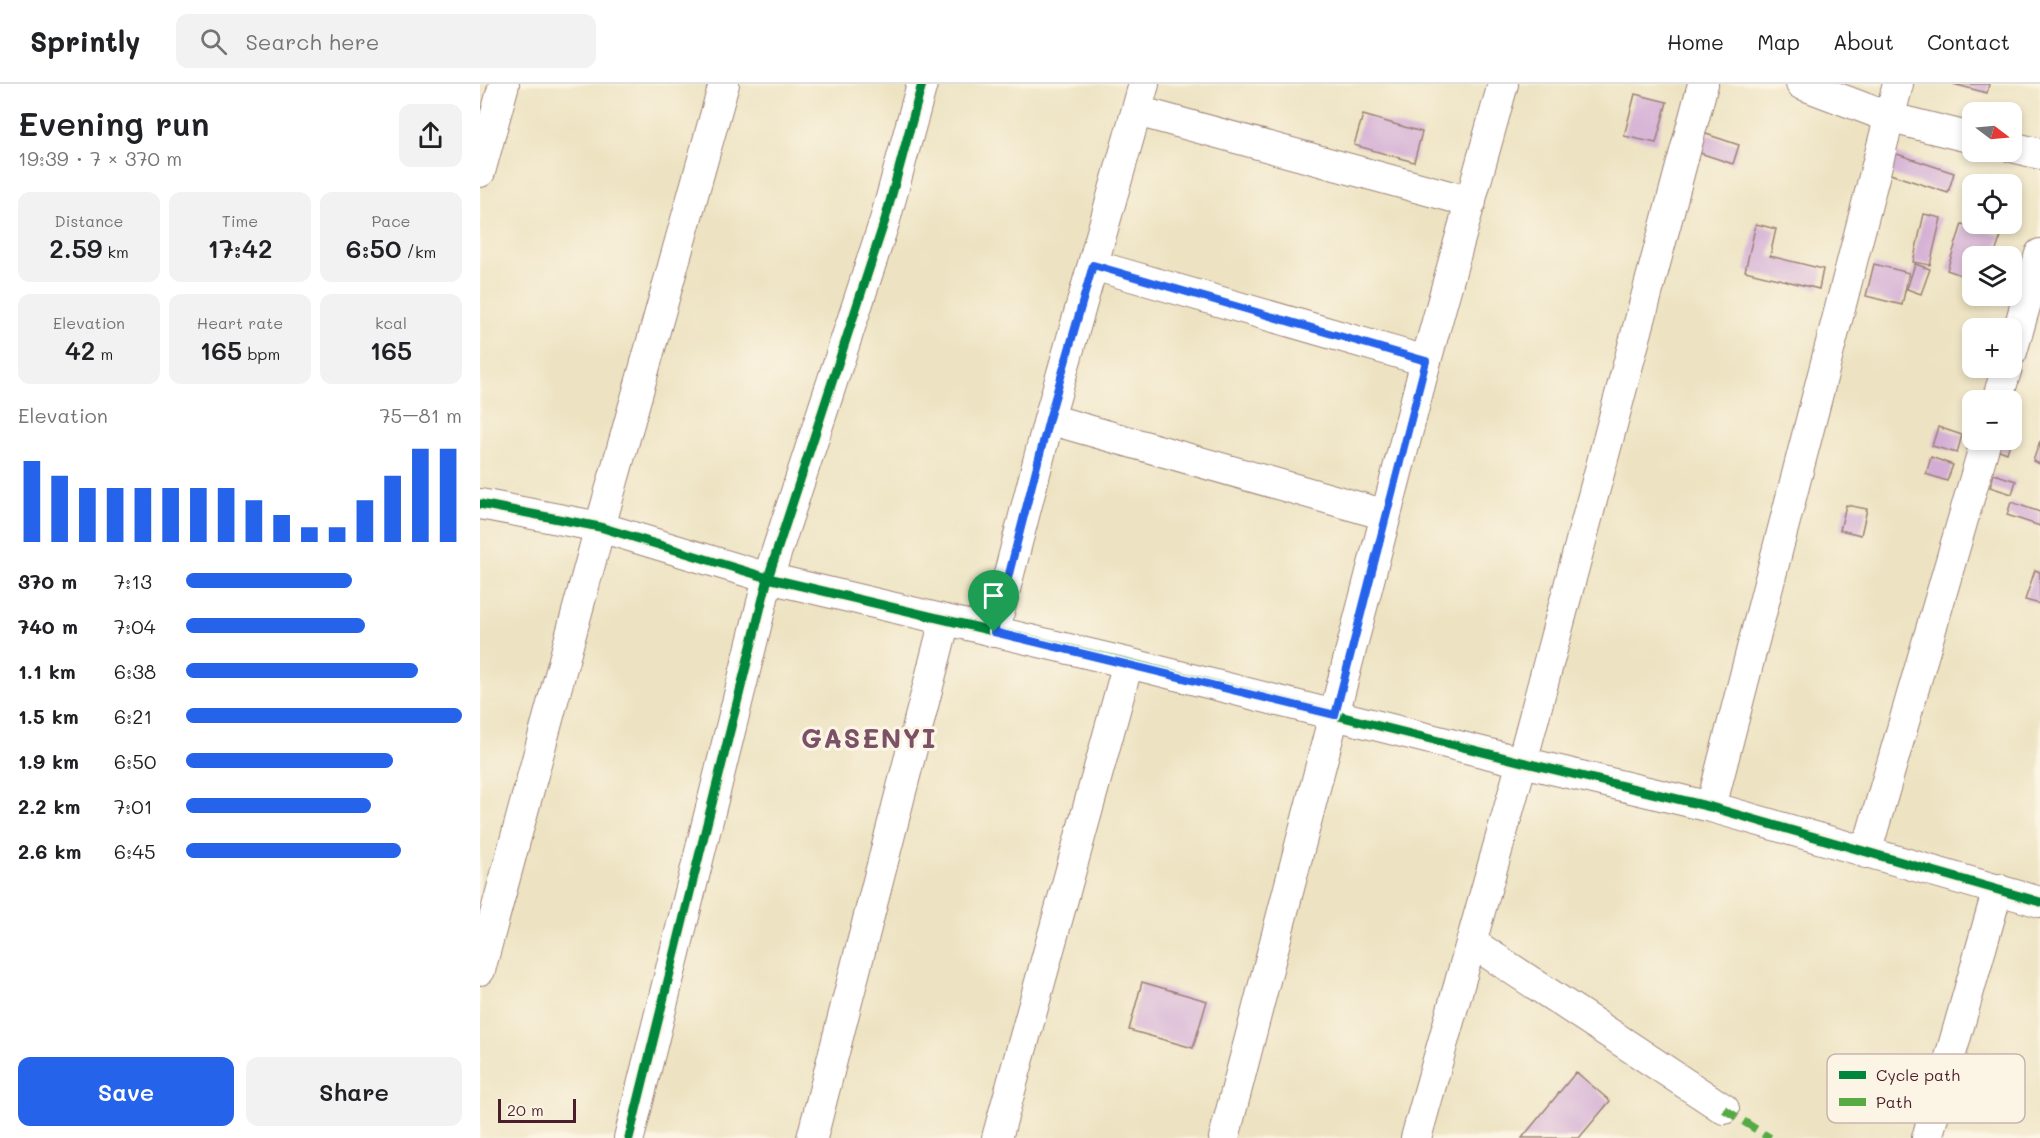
<!DOCTYPE html>
<meta charset="utf-8">
<style>
body{margin:0;font-family:Mali,sans-serif;background:#f2f2f2;color:#202124;height:100vh;display:flex;flex-direction:column;font-size:22px;white-space:nowrap}
*{box-sizing:border-box;margin:0}
p{font-size:20px;color:#757577}
.icon{flex:none;width:33px;height:33px;fill:none;stroke:currentColor;stroke-width:2;stroke-linecap:round;stroke-linejoin:round}
.map{position:relative;flex:1;overflow:hidden}
.sheet{display:flex;flex-direction:column;background:#fff;width:480px}
.sheet>*{flex:none}
.needle{width:39px;rotate:106deg}
.tools{position:absolute;left:1482px;top:18px;display:grid;gap:12px}
.tools a{display:grid;place-items:center;width:60px;height:60px;border-radius:12px;background:#fff;box-shadow:0 3px 9px #0003;font-size:30px}
.scale{position:absolute;left:18px;bottom:15px;width:78px;box-sizing:border-box;padding-left:6px;border:3px solid #4a1f2b;border-top:0;font-size:16px;line-height:21px;white-space:nowrap;color:#4a1f2b;-webkit-text-stroke:4px #fcf5e5;paint-order:stroke}
.pin{position:absolute;display:grid;place-items:center;width:51px;height:51px;color:#fff;margin:-62px -26px;border-radius:50% 50% 50% 0;rotate:-45deg;box-shadow:0 0 6px #0007}
.pin .icon{rotate:45deg}
.round{display:grid;place-items:center;flex:none;width:63px;height:63px;border-radius:12px;background:#f2f2f2}
.summary{display:flex;align-items:center;justify-content:space-between;height:102px;padding:0 18px}
h1{font-size:33px;font-weight:600;line-height:45px}
.metrics{display:grid;grid-template-columns:repeat(3,1fr);gap:9px;height:102px;padding:6px 18px}
.metrics div{display:grid;align-content:center;border-radius:12px;background:#f2f2f2;text-align:center}
.metrics b{font-size:26px;font-weight:600}
.metrics small{font-size:16px;font-weight:400}
.metrics p{font-size:16px}
.chart{height:168px;padding:12px 18px}
.chart p{display:flex;justify-content:space-between}
.chart svg{width:100%;height:108px;margin-top:6px;stroke:#2563eb;stroke-width:6}
.cta{display:flex;gap:12px;margin-top:auto;padding:12px 18px}
.cta a{flex:1;height:69px;border-radius:12px;background:#2563eb;color:#fff;font-size:24px;font-weight:600;line-height:69px;text-align:center}
.cta a+a{background:#f2f2f2;color:#202124}
ul{padding:0 18px;list-style:none;font-size:20px}
li{display:grid;grid-template-columns:96px 72px 1fr;align-items:center;height:45px}
li i{height:15px;border-radius:8px;background:#2563eb}
header{display:flex;align-items:center;gap:36px;box-sizing:border-box;height:84px;padding:0 30px;background:#fff;border-bottom:2px solid #e0e0e0}
header strong{font-size:28px}
nav{display:flex;gap:33px;margin-inline-start:auto;font-size:21px}
.search{width:420px;height:54px;background:#f2f2f2;display:flex;align-items:center;gap:15px;box-sizing:border-box;padding:0 21px;border-radius:12px;color:#757577;font-size:22px}
main{display:flex;flex:1;min-height:0}
.map>svg:first-child{display:block}
</style>
<header>
<strong>Sprintly</strong>
<div class="search"><svg class="icon" aria-label="search" viewBox="0 0 24 24"><circle cx="10" cy="10" r="6"/><path d="M15 15l6 6"/></svg>Search here</div>
<nav><a>Home</a><a>Map</a><a>About</a><a>Contact</a></nav>
</header>
<main>
<section class="sheet">
<div class="summary"><div><h1>Evening run</h1><p>19:39 · 7 × 370 m</p></div><a class="round"><svg class="icon" aria-label="share" viewBox="0 0 24 24"><path d="M12 15V3M7 8l5-5 5 5M5 13v7h14v-7"/></svg></a></div>
<div class="metrics">
<div><p>Distance</p><b>2.59<small> km</small></b></div>
<div><p>Time</p><b>17:42</b></div>
<div><p>Pace</p><b>6:50<small> /km</small></b></div>
</div>
<div class="metrics">
<div><p>Elevation</p><b>42<small> m</small></b></div>
<div><p>Heart rate</p><b>165<small> bpm</small></b></div>
<div><p>kcal</p><b>165</b></div>
</div>
<div class="chart"><p><span>Elevation</span>75–81 m</p>
<svg viewBox="0 0 160 44" preserveAspectRatio="none"><path d="M5 44V11M15 44V17M25 44V22M35 44V22M45 44V22M55 44V22M65 44V22M75 44V22M85 44V27M95 44V33M105 44V38M115 44V38M125 44V27M135 44V17M145 44V6M155 44V6"/></svg>
</div>
<ul>
<li><b>370 m</b>7:13<i style="width:60%"></i></li>
<li><b>740 m</b>7:04<i style="width:65%"></i></li>
<li><b>1.1 km</b>6:38<i style="width:84%"></i></li>
<li><b>1.5 km</b>6:21<i style="width:100%"></i></li>
<li><b>1.9 km</b>6:50<i style="width:75%"></i></li>
<li><b>2.2 km</b>7:01<i style="width:67%"></i></li>
<li><b>2.6 km</b>6:45<i style="width:78%"></i></li>
</ul>
<div class="cta"><a>Save</a><a>Share</a></div>
</section>
<div class="map">
<svg width="1560" height="1054" viewBox="0 0 1560 1054">
<rect width="100%" height="100%" fill="#fcf5e5"/>
<filter id="ink" filterUnits="userSpaceOnUse"><feTurbulence type="fractalNoise" baseFrequency=".0167" numOctaves="2"/><feDisplacementMap in="SourceGraphic" scale="12" xChannelSelector="R" yChannelSelector="G"/><feConvolveMatrix kernelMatrix="1 2 1 2 8 2 1 2 1" color-interpolation-filters="sRGB"/></filter>
<filter id="wash" filterUnits="userSpaceOnUse"><feTurbulence type="fractalNoise" baseFrequency=".008" numOctaves="4" result="noise"/><feDisplacementMap in="SourceGraphic" scale="24" xChannelSelector="R" yChannelSelector="G"/><feGaussianBlur stdDeviation="1.35" result="paint"/><feColorMatrix in="noise" values="0 0 0 0 0 0 0 0 0 0 0 0 0 0 0 0 0 1.4 0 .05"/><feComposite in="paint" operator="in"/></filter>
<g filter="url(#wash)">
<rect width="100%" height="100%" fill="#ede3c2"/>
<g id="blocks">
<!-- building -->
<path fill="#d3add5" d="M1473,0H1509L1507,9Z
M1155,10L1187,18L1176,59L1144,52Z
M883,31L942,48L934,78L874,61Z
M1220,48L1259,61L1253,80L1214,67Z
M1411,68L1474,89L1468,109L1404,88Z
M1444,130L1461,134L1450,181L1433,178Z
M1276,140L1296,145L1290,172L1343,185L1339,205L1265,187Z
M1482,140L1521,152L1514,172H1492V195L1467,186Z
M1394,180L1429,189L1422,221L1386,212Z
M1435,180L1450,185L1441,210L1427,205Z
M1458,343L1482,351L1477,369L1452,362Z
M1517,356H1531L1527,369L1514,364Z
M1560,357V380L1553,377Z
M1451,373L1473,381L1467,397L1446,390Z
M1514,390L1536,397L1532,410L1510,403Z
M1531,418L1560,428V442L1527,431Z
M1366,421L1387,425L1381,451L1360,446Z
M1555,486L1560,488V520L1545,516Z
M662,898L727,917L713,964L649,946Z
M1096,988L1130,1017L1099,1054H1042Z"/>
</g>
</g>
<g filter="url(#ink)">
<use href="#blocks" fill-opacity="0" stroke="#9c8176" stroke-width="1.5"/>
<g fill="none" stroke-linecap="round" stroke-linejoin="round">
<!-- minor casing -->
<g stroke="#9c8176" stroke-width="32">
<path id="minor" d="M1321,0L1411,34L1492,54
M657,27L991,118
M1532,63L1560,70
M0,88L24,0
M613,181L946,277
M1532,268L1560,170
M1517,316L1527,284
M569,335L906,431
M0,420L120,443L288,494L648,579L1042,678L1231,723L1560,818
M514,548L569,335L664,0
M1231,723L1418,0
M1386,769L1506,356
M991,858L1244,1025
M0,886L120,443L244,0
M149,1054L288,494L405,136L442,0
M332,1054L465,536
M517,1054L648,579
M744,1054L946,277L1023,0
M936,1054L1042,678L1223,0
M1447,1054L1518,805"/>
</g>
<!-- minor -->
<use href="#minor" stroke="#fff" stroke-width="30"/>
<!-- quiet -->
<path stroke="#57aa44" stroke-width="8" stroke-dasharray="15 8" stroke-linecap="butt" d="M1244,1025L1290,1054"/>
<!-- cycleway casing -->
<g stroke="#fcf5e5" stroke-width="13">
<path id="cycleway" d="M0,420L120,443L288,494L648,579L1042,678L1231,723L1560,818
M149,1054L288,494L405,136L442,0"/>
</g>
<!-- cycleway -->
<use href="#cycleway" stroke="#00873e" stroke-width="9"/>
</g>
</g>
<g fill="none" stroke-linecap="round" stroke-linejoin="round" filter="url(#ink)">
<!-- route casing -->
<g stroke="#fff" stroke-width="12">
<path id="route" d="M613,181L946,277L855,631L514,548L569,335Z"/>
</g>
<!-- route -->
<use href="#route" stroke="#2563eb" stroke-width="8"/>
</g>
<g text-anchor="middle" dominant-baseline="central" stroke-width="6" stroke-linejoin="round" paint-order="stroke">
<!-- district labels -->
<g font-size="27" font-weight="bold" letter-spacing="1.5" fill="#7a5166" stroke="#fcf5e5">
<text x="389" y="653">GASENYI</text>
</g>
</g>
<!-- legend -->
<rect x="1347" y="970" width="198" height="69" rx="9" fill="#fcf5e5" stroke="#c7b5ad" stroke-width="1.5"/>
<rect x="1359" y="987" width="27" height="8" fill="#00873e"/>
<rect x="1359" y="1014" width="27" height="8" fill="#57aa44"/>
<g font-size="16" fill="#4a1f2b">
<text x="1396" y="997">Cycle path</text>
<text x="1396" y="1024">Path</text>
</g>
</svg>
<div class="tools">
<a><svg class="needle" viewBox="-14 -14 28 28"><path d="M0-13l5 13h-10z" fill="#e53935"/><path d="M0 13l5-13h-10z" fill="#757577"/></svg></a>
<a><svg class="icon" aria-label="locate" viewBox="0 0 24 24"><circle cx="12" cy="12" r="6"/><path d="M12 2v4M12 18v4M2 12h4M18 12h4"/></svg></a>
<a><svg class="icon" aria-label="layers" viewBox="0 0 24 24"><path d="M12 4l9 5-9 5-9-5zM3 14l9 5 9-5"/></svg></a>
<a>+</a>
<a>−</a>
</div>
<div class="scale">20 m</div>
<div class="pin" style="left:514px;top:548px;background:#1e9e55"><svg class="icon" aria-label="arrive" viewBox="0 0 24 24"><path d="M6 21V4h12l-3 4 3 4H6"/></svg></div>
</div>
</main>
